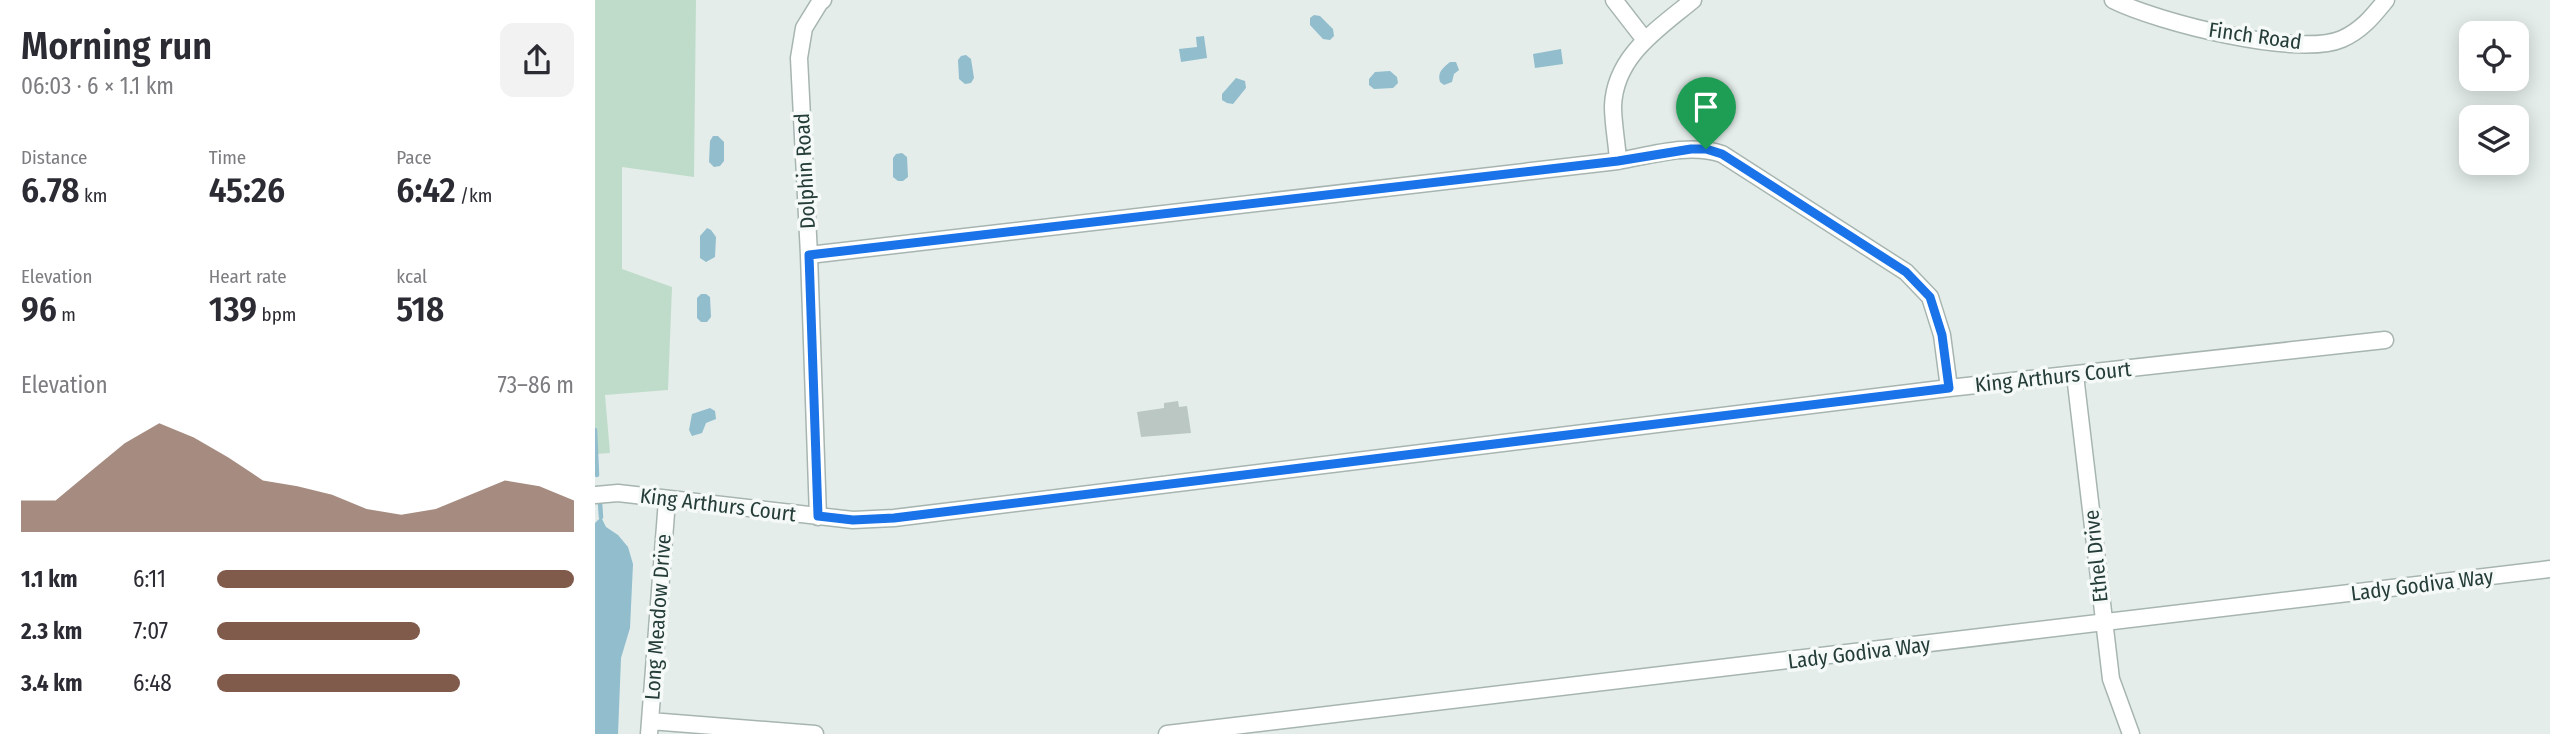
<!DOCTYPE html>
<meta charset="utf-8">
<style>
body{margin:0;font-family:"Fira Sans Condensed",sans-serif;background:#f2f2f3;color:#2b2b33;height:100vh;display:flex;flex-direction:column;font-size:26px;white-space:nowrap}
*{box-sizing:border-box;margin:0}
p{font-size:23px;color:#7c7c81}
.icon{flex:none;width:38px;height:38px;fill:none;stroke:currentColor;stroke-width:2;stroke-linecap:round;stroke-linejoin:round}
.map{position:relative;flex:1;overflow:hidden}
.side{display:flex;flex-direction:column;background:#fff;width:595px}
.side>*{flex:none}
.controls{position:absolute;left:1864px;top:21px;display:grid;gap:14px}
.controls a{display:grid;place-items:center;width:70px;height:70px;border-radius:14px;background:#fff;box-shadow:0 4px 18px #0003;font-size:35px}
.pin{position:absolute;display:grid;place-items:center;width:60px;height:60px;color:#fff;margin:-72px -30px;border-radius:50% 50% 50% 0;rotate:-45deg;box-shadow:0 0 7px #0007}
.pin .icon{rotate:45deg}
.round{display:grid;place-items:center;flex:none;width:74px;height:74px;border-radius:14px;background:#f2f2f3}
.overview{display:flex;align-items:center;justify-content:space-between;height:119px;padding:0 21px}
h1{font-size:38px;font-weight:600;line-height:52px}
.metrics{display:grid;grid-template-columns:repeat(3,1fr);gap:10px;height:119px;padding:7px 21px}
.metrics div{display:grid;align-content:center}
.metrics b{font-size:35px;font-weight:600}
.metrics small{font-size:19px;font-weight:400}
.metrics p{font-size:19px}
.chart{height:196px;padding:14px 21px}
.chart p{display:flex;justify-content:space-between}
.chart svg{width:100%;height:126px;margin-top:7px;fill:#805b4b;opacity:.7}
ul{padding:0 21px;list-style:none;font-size:23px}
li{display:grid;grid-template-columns:112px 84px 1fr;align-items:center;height:52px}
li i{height:18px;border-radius:9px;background:#805b4b}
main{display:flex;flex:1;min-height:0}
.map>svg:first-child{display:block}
</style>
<main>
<section class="side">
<div class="overview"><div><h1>Morning run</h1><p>06:03 · 6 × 1.1 km</p></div><a class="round"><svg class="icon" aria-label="share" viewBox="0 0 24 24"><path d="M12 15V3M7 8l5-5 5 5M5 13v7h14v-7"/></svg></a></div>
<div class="metrics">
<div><p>Distance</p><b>6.78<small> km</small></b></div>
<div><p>Time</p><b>45:26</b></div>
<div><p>Pace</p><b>6:42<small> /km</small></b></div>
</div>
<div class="metrics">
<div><p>Elevation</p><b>96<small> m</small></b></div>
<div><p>Heart rate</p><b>139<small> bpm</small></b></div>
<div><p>kcal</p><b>518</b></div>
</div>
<div class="chart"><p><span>Elevation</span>73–86 m</p>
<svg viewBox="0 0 160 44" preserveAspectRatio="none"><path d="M0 44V33L10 33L20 23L30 13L40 6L50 11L60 18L70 26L80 28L90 31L100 36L110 38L120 36L130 31L140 26L150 28L160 33V44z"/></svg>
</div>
<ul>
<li><b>1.1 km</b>6:11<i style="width:100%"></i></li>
<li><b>2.3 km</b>7:07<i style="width:57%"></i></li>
<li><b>3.4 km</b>6:48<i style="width:68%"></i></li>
</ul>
</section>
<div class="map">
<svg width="1955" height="734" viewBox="0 0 1955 734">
<rect width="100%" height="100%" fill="#e4edea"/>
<!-- green -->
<path fill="#bfdcca" d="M0,0H101L99,177L27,167V269L77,287L73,390L10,395L15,453L0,454Z"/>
<!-- water -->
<path fill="#91bdcd" d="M719,15L725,16L738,29L739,36L735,40L728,39L715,25V18Z
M609,36L612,58L586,62L584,49L602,47L601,37Z
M966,49L968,64L940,68L938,54Z
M371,55L376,59L379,78L376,83L370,84L364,79L363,60L366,56Z
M855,62H861L864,70L859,74L857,82L849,85L845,82C842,72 848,68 855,62Z
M795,71L802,77L803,83L798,88L779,89L774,85V79L780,72Z
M641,78L650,81L651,88L638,104L632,103L627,100V94Z
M118,136H123L129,142V161L125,166L119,167L114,162L115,141Z
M307,153L312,157L313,177L308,181H303L298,177V158L301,154Z
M112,228L116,230L121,237L120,257L111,262L105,258V236Z
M106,294H111L115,297L116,317L112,322H106L102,318V298Z
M115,408L120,411L121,419L111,423L107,433L97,436L94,430L97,414Z
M6,517L11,527L23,535L33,547L38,564L35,628L26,658L23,734H0V523Z"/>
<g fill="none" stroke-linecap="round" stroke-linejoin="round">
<!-- stream -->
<path stroke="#91bdcd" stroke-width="4.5" d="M0,430L2,475
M5,503L6,517"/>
</g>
<!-- building -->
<path fill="#bac7c3" d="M583,401L584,407L592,406L596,433L546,437L542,412L569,408V403Z"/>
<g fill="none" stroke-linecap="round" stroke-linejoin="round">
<!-- minor casing -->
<g stroke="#a7b5b1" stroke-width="19">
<path id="minor" d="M1019,0L1050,40
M1518,0C1562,22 1703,58 1747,39C1767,30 1778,16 1791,0
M1023,161C1022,143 1018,124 1018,106C1020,56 1063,29 1098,0
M214,255L1023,161C1057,155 1094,143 1127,154L1311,272L1335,297L1347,335L1354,388
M1480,375L1516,679L1536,734
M0,495L23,493L258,520L299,518L1354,388L1790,340
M223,517L214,255L204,58L209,28L225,2L228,0
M55,721L220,734
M54,734L72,500
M572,734L1955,569"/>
</g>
<!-- minor -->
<use href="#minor" stroke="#fff" stroke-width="16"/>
</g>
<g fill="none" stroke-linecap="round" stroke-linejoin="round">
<!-- route casing -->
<g stroke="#fff" stroke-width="14">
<path id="route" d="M1096,149H1111L1127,154L1311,272L1335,297L1347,335L1354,388L299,518L258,520L223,516L214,255L1023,161Z"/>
</g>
<!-- route -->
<use href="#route" stroke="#1a73e8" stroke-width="9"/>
</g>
<g text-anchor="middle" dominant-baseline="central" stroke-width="7" stroke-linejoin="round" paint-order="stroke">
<!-- street labels -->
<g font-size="21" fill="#253d39" stroke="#f5f9f7">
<text transform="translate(1660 36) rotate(8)">Finch Road</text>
<text transform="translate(210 171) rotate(-93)">Dolphin Road</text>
<text transform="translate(1458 377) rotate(-6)">King Arthurs Court</text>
<text transform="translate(123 505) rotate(7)">King Arthurs Court</text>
<text transform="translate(1501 556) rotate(-96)">Ethel Drive</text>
<text transform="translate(1827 585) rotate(-7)">Lady Godiva Way</text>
<text transform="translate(63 617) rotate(-86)">Long Meadow Drive</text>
<text transform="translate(1264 653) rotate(-7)">Lady Godiva Way</text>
</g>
</g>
</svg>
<div class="controls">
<a><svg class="icon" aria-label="locate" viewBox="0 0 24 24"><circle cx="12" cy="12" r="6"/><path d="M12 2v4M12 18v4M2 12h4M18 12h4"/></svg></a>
<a><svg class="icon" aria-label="layers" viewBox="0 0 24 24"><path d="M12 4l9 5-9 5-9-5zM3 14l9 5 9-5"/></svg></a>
</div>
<div class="pin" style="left:1111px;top:149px;background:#1e9e55"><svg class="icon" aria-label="arrive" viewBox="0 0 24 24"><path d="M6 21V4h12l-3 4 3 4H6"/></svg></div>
</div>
</main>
